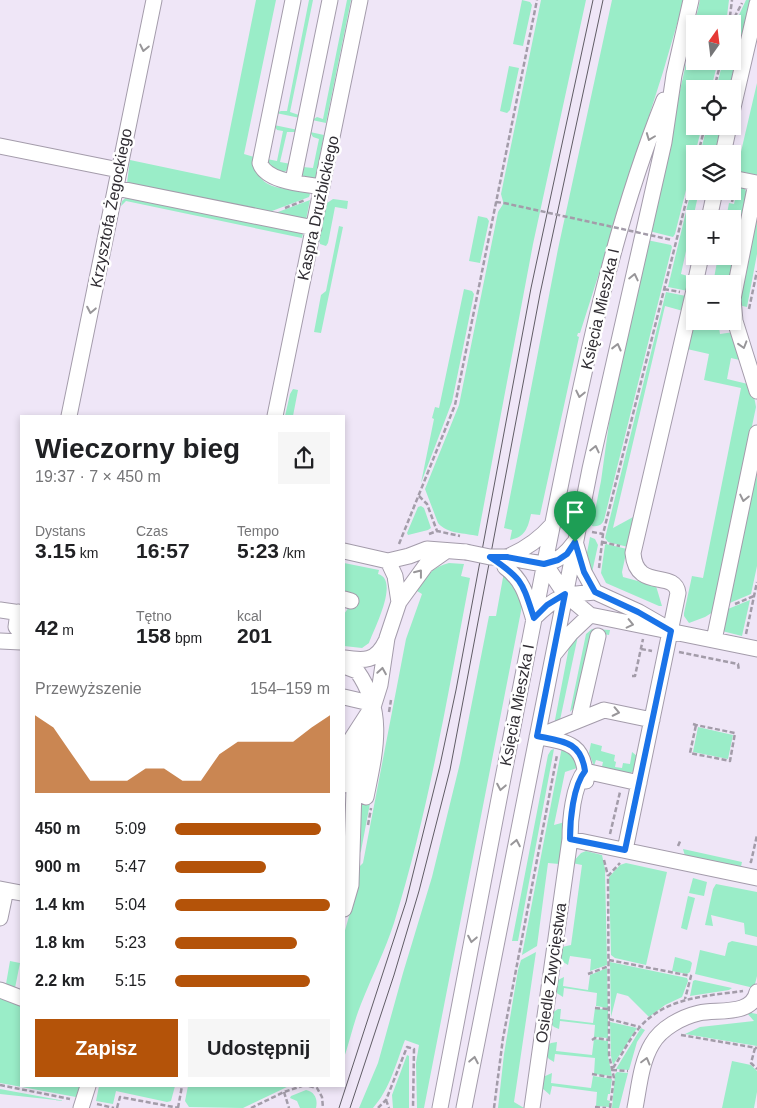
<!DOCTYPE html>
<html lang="pl">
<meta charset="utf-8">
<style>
body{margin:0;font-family:Helvetica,sans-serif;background:#f6f6f6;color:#202124;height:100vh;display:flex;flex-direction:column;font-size:19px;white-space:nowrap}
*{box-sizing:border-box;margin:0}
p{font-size:16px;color:#757577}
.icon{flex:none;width:28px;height:28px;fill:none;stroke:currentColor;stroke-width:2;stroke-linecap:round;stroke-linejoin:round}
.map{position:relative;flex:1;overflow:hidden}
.sheet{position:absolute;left:20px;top:415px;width:325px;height:672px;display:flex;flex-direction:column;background:#fff;border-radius:0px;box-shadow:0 2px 8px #0003}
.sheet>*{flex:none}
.needle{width:32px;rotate:14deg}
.tools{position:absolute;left:686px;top:15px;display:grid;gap:10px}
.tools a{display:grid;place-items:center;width:55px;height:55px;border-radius:0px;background:#fff;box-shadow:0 2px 8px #0003;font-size:25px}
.pin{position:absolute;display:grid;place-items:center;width:42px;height:42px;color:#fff;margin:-51px -21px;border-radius:50% 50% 50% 0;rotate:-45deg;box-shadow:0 0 5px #0007}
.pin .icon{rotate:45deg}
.round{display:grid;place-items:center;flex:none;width:52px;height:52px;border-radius:0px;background:#f6f6f6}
.summary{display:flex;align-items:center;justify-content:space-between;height:85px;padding:0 15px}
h1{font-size:28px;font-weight:800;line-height:38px}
.metrics{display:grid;grid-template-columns:repeat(3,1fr);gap:8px;height:85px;padding:5px 15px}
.metrics div{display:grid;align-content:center}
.metrics b{font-size:21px;font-weight:800}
.metrics small{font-size:14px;font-weight:400}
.metrics p{font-size:14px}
.chart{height:140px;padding:10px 15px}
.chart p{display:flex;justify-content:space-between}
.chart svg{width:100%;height:90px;margin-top:5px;fill:#b45309;opacity:.7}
.primary-button{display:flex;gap:10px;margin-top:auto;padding:10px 15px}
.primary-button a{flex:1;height:58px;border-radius:0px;background:#b45309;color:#fff;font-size:20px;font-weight:800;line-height:58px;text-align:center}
.primary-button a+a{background:#f6f6f6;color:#202124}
ul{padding:0 15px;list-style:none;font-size:16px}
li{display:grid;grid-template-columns:80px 60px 1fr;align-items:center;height:38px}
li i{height:12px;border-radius:6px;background:#b45309}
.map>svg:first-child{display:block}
</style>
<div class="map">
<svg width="757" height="1108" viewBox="0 0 757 1108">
<rect width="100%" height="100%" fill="#efe6f7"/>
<!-- green -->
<path fill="#9aedc8" d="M256,0H276L244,154L254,157C256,191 280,187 307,192L310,194L309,197L264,214L127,183L130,160L220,179Z
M309,0H313L290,112L299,115L300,118L276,113L281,111H287Z
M347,0H351L326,123L312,120L317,117L323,119Z
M522,0L530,2L532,5L523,46L513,44Z
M541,0H586L533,244L478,536C465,533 447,534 438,523L425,489L459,405L498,212C505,201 504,206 501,194Z
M612,0H684L663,72L580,333H578L577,336L579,337L540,515L531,514C528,528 525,537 510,540L512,530L504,528L558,249Z
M700,0H729L726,24H695V61H718L711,89H695V126H702L675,234L673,237L649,231Z
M746,0H750L730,89H716L723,61H732L733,28Z
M509,66L519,68L510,110L507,113L500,111Z
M757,83V175L733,170L732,154L740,156Z
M274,125L298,130L296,132H287L280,162L291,164L289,169L281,174L272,172L267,159L277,161L283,131L277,130Z
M707,126H722L716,154H700Z
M310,132L324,135L315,180L305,179L302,174L303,167L313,168L319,139L313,137Z
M695,174V191H699L681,274L691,277L688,291L668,287Z
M738,184L744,187L748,196L731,284H713L718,256H732V219H726L729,203L734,204Z
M130,194L303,233L302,238L126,201L121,206L122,201Z
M757,197V254L747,307L738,305Z
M333,199L348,201L347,209L335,207L328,243L326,246L320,244L319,238L325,206L327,203Z
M310,200L306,220L270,215Z
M478,216L487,218L489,221L480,263L469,261Z
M339,226L343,227L321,333L314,332L321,295L326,291Z
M647,240L671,245L672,247L604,520C602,525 598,527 592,526L601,481L611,409Z
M464,289L472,291L474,294L452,402L421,483L434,419L432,418L435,407L439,408Z
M666,292L686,296L683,311L665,306L613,528L635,516L628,547L608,542L605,538Z
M695,314V321H718L720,334L734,332L744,361L731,358L727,379L752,385L756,407L713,612L705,617L689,623L684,616V613L692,576L703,578L741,388L704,380L709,354L687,349Z
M293,389L298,390L293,416H285L290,394Z
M757,446V566L751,594L725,605Z
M421,506L424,508L431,528L428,530L408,535L407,533L418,507Z
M590,537L595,539L598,545L591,577L586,558Z
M606,544L627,549L622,572L623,577L656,586L662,606H659L606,583L601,573L605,545Z
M344,563L379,570L378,574C400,580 374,629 369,643L362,648L344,646V614L349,607L357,606L359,598L344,594Z
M449,563L464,564L461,576L470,578C448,693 429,810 394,923C385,951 372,976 361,1004C354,1021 350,1040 344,1058V934L353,902L359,867L363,863L406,639L422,594L417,591C424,576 433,567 449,563Z
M504,572L513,579L522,606L424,1108H417L416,1063L419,1045L405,1040C396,1063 390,1089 373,1108H359L378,1063L403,973L432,877L460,763L489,616H496Z
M750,600L742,636L722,631L723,611Z
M592,629L610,630L609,635L599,633L578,703L570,712L586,634Z
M579,631L560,720L554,725L569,647L572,641Z
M698,727L733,735L728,759L693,752Z
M591,743L602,746L601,751L615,755L614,761L616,762L615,767L622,768L623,763L630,764L632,752L637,756L635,770L628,775L601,771L603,762L596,760L594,766L589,753Z
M562,747L569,748L578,763L577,768L565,772L554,825L565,822L559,864L548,863L537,946L522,955Z
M554,749L518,941H512L548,755L551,750Z
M371,798L361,851L360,853V802Z
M683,849L742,862L740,871L685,856Z
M586,851L602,855L605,869L607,965L590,971L591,959L570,956L568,965L560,960L562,947L571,945L582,865L572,863L581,853Z
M626,863L667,872L646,965L615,958L611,955L609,877L620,865Z
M693,878L707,882L704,896L689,893Z
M716,884L757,892V937L745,934L744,923L711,915L713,926L705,925L713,889Z
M688,896L695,898L687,930L681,928Z
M732,941L757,946V976L754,988L695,974L700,950L725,956L728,943Z
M536,952L514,1102L524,1108H498L504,1054L518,970L521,960Z
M675,957L690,961L692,963L690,972L687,974L672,971Z
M10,961L20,963L15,988L6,984Z
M610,962L687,978L688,981L682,997L665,1005L649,1017L628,996L617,993L611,1017Z
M607,968L608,1008L596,1006L597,993L564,988L563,997L555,992L556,981L564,977L563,986L588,990L590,975Z
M695,980L732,988L729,990L690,996L693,981Z
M0,997L21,1006V1086H81L76,1097L0,1083Z
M595,1008L608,1010V1038L594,1037L595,1025L560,1021L559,1029L554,1027L550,1023L552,1013L558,1009H561L560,1019L593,1023Z
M746,1012L757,1014V1046L685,1034L700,1027L754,1021Z
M610,1022L637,1028L613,1065L611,1056Z
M641,1028L645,1030L637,1042L629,1070L616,1069Z
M594,1039L608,1041V1056L612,1076L594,1074L595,1058L555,1054L554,1062L549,1059L546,1055L548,1045L551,1043L557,1042L556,1051L592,1055Z
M407,1055L409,1056V1108H393L392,1095Z
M732,1061L751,1065L757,1071V1092L754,1108H722Z
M617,1072L628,1073L619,1108H612L615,1074Z
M552,1073L551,1083L591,1088L593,1076L612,1079L610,1094H608L607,1100L610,1101L609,1107L596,1106L597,1092L552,1086L550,1095L542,1088L543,1077Z
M99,1086H175L171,1101L167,1102L116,1091L113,1104L96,1101Z
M188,1086H289L243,1108L189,1107L185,1101Z
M0,1089L65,1101L0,1094Z
M306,1090C315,1092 318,1099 316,1108H300L297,1101L290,1098L291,1096Z"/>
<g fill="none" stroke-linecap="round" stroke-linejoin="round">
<!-- minor casing -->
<g stroke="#a49cab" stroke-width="17">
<path id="minor" d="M293,0L260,163C266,182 304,184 322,187
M732,112L757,4
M0,146L119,170
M723,154L729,126
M732,178L756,183L733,299L735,321L757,391
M293,181L330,0
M116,188L314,228
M709,219L715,191
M695,284L701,256
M69,416L154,0
M275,416L360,0
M576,545L584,572L595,592
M344,551L388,561L409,556L427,549L466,552
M507,557C537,563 553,572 574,543
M507,557C526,549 539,540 552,525
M388,561L395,576L399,602
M545,564L565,594L590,615L757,649
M505,567C523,580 527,597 533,617
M595,592L639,612L665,627
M344,599L351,601
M0,610L21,613
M18,612L16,627L21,633
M534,618C557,595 563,595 595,592
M714,640L757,433
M0,641L21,642
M555,653L571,633L590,615
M344,658C364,661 376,662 386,641
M344,666L357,671C386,712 375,752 366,797
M344,697L374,704L354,789L351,885L344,909
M579,719L598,636
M537,737L604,710L652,720
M539,737C570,742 585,745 586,781
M585,771L639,783
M344,785L352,738L374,704L380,685L387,638L399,602L426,565L446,551
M570,839L757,878
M625,850L678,593C675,569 636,592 633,553L695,286
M0,889L21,893
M0,918L4,899
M0,990L21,998
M81,1108L88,1086
M440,1108C476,923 510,737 547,552C578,399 606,245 664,100
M464,1108L590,469L664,142L674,75L691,0
M532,1108L570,839C570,820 573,786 585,771
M635,1108C639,1088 641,1062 652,1044C661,1028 682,1017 699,1013C718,1009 752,1016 757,992"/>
</g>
<!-- path -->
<path stroke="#a39ca9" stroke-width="2.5" stroke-dasharray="5 2.5" stroke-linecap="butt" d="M729,24L732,0
M731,24L742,3
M714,89L721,61
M698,154L705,126
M690,187L695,186
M496,202L504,203
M732,202L734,193
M285,208L305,200
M664,289L680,292
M749,309L757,271
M419,496L427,504L437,531
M592,532L603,534
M429,534L437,531L460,536
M602,542L620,546
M399,544L455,405L537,0
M599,568L603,534L695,166
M735,604L754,596
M746,634L757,582
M641,649L652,651
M679,652L738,664L739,671
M632,676H635L643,639
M389,712L391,700
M693,724L696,725L735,733L730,761L690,753L696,725
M368,825L371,808
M610,834L620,792
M678,846L681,839
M604,860L608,876
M750,861L751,862L757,835
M609,960L691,976L685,999
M588,974L609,966
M595,1008L608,1009
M609,1019L640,1027
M681,1035L757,1048
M592,1040L595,1038L609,1040
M755,1048L751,1063L757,1069
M613,1068C622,1055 629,1039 640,1027C666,997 707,996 743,991
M612,1070L628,1071
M592,1074L614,1078
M0,1085L70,1099
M309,1086L317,1088L322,1097L323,1108
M284,1092L289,1108
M386,1100L389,1108
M97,1104L114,1108
M595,1107L606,1108
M117,1108L120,1097L179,1108
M178,1108L182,1086
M251,1108L284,1092L302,1086
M378,1108L386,1100L407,1047L414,1049L413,1108
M494,1108L503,1038L557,755
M610,1108L614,1078L609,1055L608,876L620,863"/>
<!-- minor -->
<use href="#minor" stroke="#fff" stroke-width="15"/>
<!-- tram -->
<path stroke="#605c65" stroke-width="1" d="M339,1108L406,902L440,765L456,690L531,288L593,0
M350,1108L394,975L419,891L450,770L540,294L603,0"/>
<!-- minor-bridge casing -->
<g stroke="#a49cab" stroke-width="17" stroke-linecap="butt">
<path id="minor-bridge" d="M466,552L490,557H507"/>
</g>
<!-- path-bridge -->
<path stroke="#a39ca9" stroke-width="2.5" stroke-dasharray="5 2.5" stroke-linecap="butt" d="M504,203L672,240"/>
<!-- minor-bridge -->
<use href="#minor-bridge" stroke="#fff" stroke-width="15"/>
</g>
<!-- one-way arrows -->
<defs><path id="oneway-chevron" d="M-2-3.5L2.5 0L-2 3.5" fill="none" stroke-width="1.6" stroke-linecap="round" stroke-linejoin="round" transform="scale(1.25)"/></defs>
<g stroke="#989699">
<use href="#oneway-chevron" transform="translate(144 48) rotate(102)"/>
<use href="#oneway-chevron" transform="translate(650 137) rotate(111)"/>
<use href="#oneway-chevron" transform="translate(634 277) rotate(-77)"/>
<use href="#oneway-chevron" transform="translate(91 310) rotate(101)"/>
<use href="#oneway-chevron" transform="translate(743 345) rotate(73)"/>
<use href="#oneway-chevron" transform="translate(617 347) rotate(-76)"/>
<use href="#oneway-chevron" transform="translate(580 394) rotate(102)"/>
<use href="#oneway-chevron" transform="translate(595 449) rotate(-77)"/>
<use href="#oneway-chevron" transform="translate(744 498) rotate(102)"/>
<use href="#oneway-chevron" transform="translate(419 573) rotate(-52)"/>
<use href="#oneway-chevron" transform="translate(630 624) rotate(13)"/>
<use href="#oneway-chevron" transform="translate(382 671) rotate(-81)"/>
<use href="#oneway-chevron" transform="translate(616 712) rotate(12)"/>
<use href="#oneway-chevron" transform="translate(501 787) rotate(101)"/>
<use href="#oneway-chevron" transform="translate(516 843) rotate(-79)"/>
<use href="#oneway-chevron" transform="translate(472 939) rotate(101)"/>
<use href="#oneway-chevron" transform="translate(474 1060) rotate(-79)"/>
<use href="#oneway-chevron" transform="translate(646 1061) rotate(-75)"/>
</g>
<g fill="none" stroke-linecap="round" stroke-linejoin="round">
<!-- route casing -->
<g stroke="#fff" stroke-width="10">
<path id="route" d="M575,542L584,572L595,592L638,612L671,631L625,850L570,839C570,820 573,786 585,771C581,741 562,741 537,736L565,594L547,605L534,618C522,582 523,579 490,557H507L544,564L558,560L567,554Z"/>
</g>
<!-- route -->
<use href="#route" stroke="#1a73e8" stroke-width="6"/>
</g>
<g text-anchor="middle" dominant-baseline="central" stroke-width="5" stroke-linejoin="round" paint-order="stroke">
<!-- street labels -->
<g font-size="16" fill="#302d33" stroke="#fff">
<text transform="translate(111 208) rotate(-79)">Krzysztofa Żegockiego</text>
<text transform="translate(318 208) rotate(-78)">Kaspra Drużbickiego</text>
<text transform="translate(600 309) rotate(-77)">Księcia Mieszka I</text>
<text transform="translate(517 705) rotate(-79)">Księcia Mieszka I</text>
<text transform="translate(551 973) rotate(-82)">Osiedle Zwycięstwa</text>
</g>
</g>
</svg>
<div class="tools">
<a><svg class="needle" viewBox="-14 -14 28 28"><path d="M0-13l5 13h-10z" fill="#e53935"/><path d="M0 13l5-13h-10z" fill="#757577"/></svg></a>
<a><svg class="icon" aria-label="locate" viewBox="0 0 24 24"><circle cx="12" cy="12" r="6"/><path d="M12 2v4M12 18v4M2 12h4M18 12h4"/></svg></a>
<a><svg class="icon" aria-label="layers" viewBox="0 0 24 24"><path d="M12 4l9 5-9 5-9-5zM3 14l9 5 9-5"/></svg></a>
<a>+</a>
<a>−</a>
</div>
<div class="pin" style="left:575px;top:542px;background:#1e9e55"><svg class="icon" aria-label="arrive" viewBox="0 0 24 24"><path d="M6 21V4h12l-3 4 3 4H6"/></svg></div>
<section class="sheet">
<div class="summary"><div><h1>Wieczorny bieg</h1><p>19:37 · 7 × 450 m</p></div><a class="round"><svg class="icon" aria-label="share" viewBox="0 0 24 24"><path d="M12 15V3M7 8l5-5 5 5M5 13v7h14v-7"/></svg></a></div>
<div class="metrics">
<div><p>Dystans</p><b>3.15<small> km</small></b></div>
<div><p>Czas</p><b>16:57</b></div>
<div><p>Tempo</p><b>5:23<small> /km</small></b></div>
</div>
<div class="metrics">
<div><b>42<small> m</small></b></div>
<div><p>Tętno</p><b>158<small> bpm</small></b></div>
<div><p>kcal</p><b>201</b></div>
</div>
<div class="chart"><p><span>Przewyższenie</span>154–159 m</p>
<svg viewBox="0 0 160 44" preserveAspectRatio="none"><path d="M0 44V6L10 12L20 25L30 38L40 38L50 38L60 32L70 32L80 38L90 38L100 25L110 19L120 19L130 19L140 19L150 12L160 6V44z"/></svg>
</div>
<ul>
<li><b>450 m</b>5:09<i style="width:94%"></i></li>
<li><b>900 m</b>5:47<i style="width:59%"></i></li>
<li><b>1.4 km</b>5:04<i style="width:100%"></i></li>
<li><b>1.8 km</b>5:23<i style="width:79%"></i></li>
<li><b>2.2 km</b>5:15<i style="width:87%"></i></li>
</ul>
<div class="primary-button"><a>Zapisz</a><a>Udostępnij</a></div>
</section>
</div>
